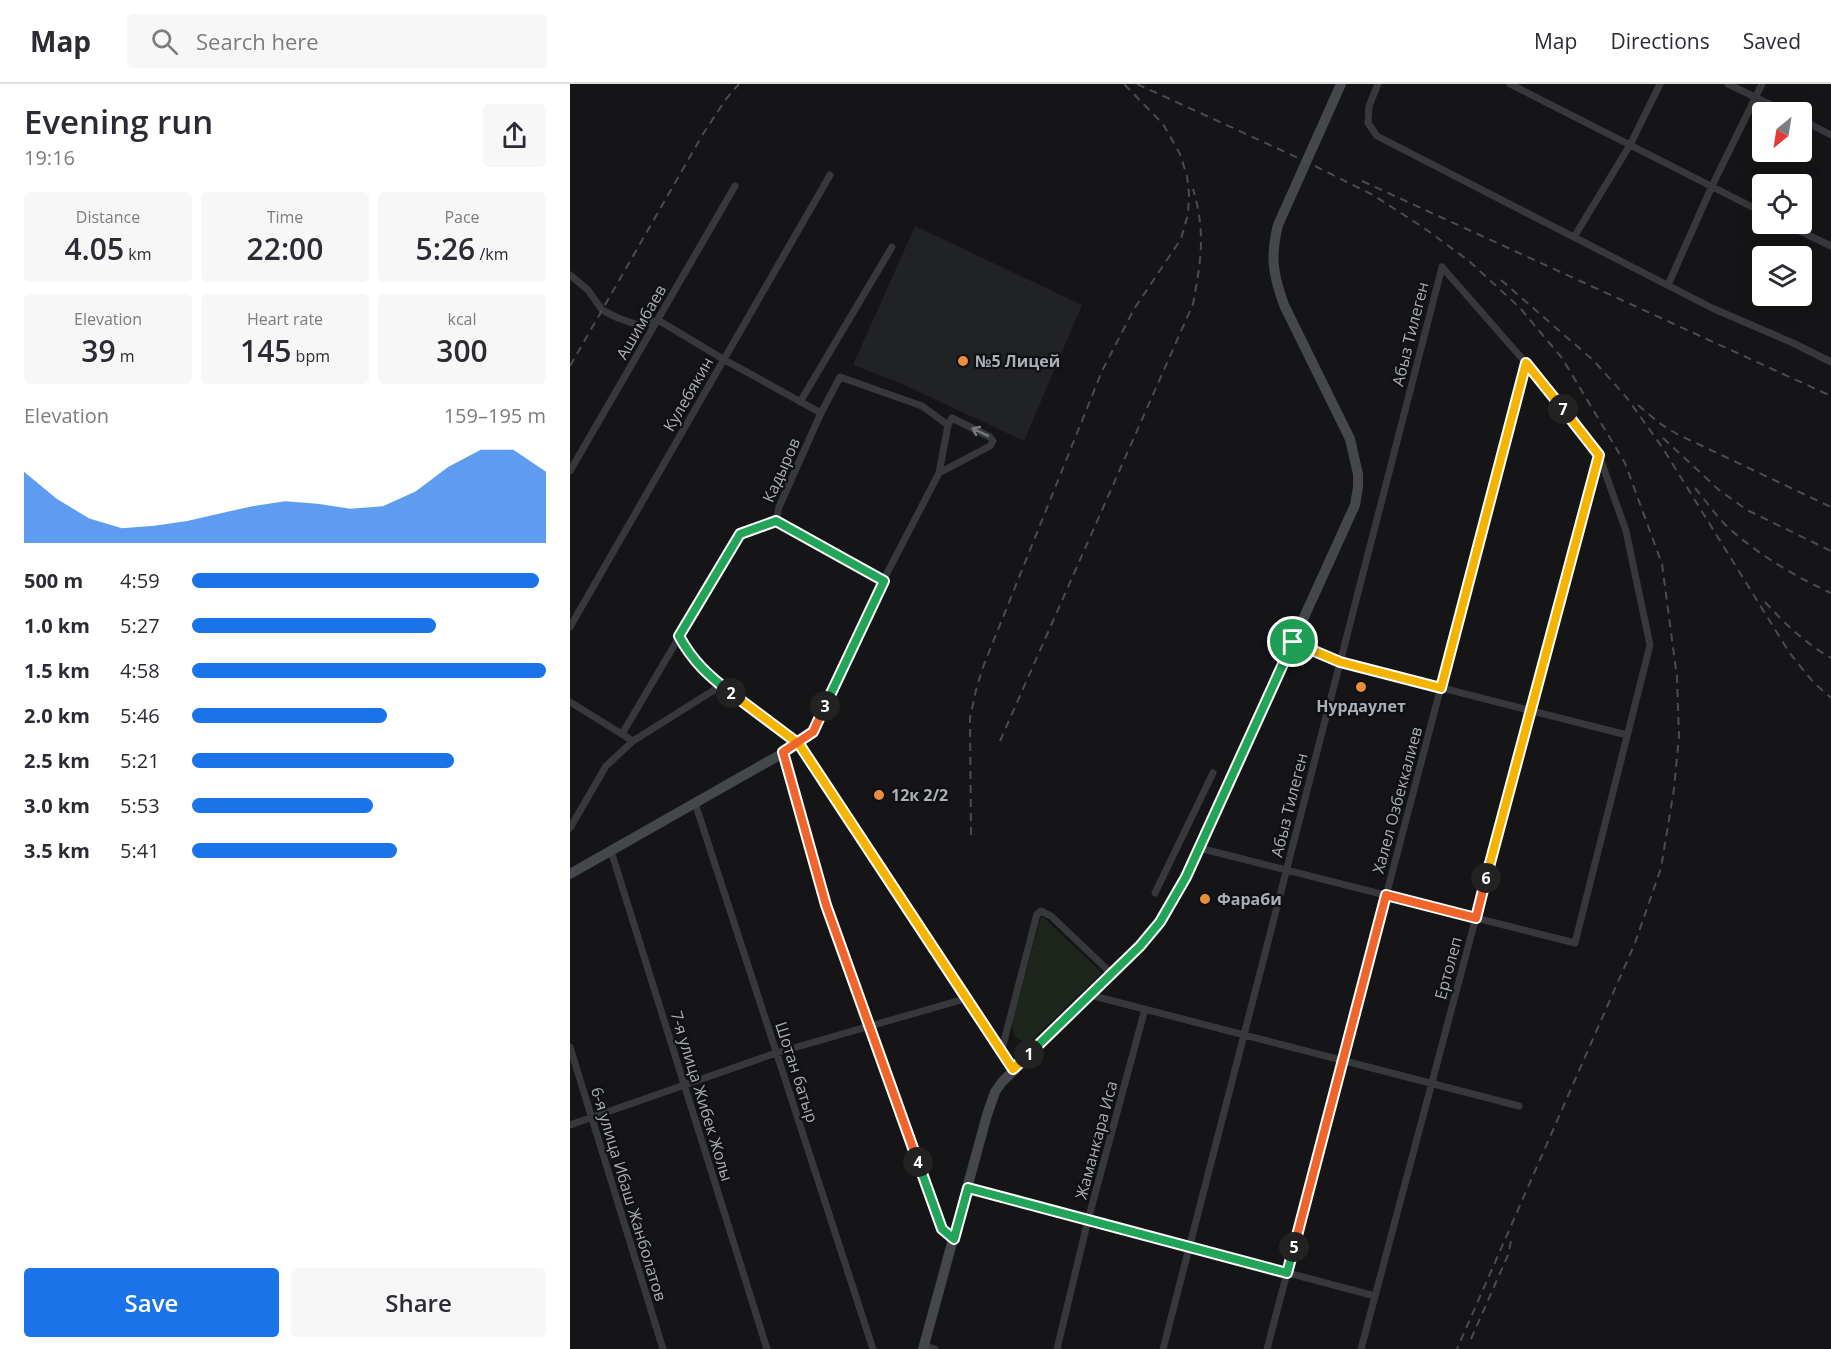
<!DOCTYPE html>
<meta charset="utf-8">
<style>
body{margin:0;font-family:"Open Sans",sans-serif;background:#f7f7f7;color:#2b2b33;height:100vh;display:flex;flex-direction:column;font-size:22px;white-space:nowrap}
*{box-sizing:border-box;margin:0}
p{font-size:20px;color:#7c7c81}
.icon{flex:none;width:33px;height:33px;fill:none;stroke:currentColor;stroke-width:2;stroke-linecap:round;stroke-linejoin:round}
.map{position:relative;flex:1;overflow:hidden}
.drawer{display:flex;flex-direction:column;background:#fff;width:570px}
.drawer>*{flex:none}
.needle{width:39px;rotate:210deg}
.fabs{position:absolute;left:1182px;top:18px;display:grid;gap:12px}
.fabs a{display:grid;place-items:center;width:60px;height:60px;border-radius:6px;background:#fff;box-shadow:0 3px 15px #0003;font-size:30px}
.pin{position:absolute;display:grid;place-items:center;width:51px;height:51px;color:#fff;margin:-26px;border:3px solid #fff;border-radius:50%;box-shadow:0 2px 6px #0007}
.km{position:absolute;width:30px;height:30px;margin:-15px;border-radius:50%;background:#222;color:#fff;font-size:16px;line-height:30px;text-align:center}
.round{display:grid;place-items:center;flex:none;width:63px;height:63px;border-radius:6px;background:#f7f7f7}
.overview{display:flex;align-items:center;justify-content:space-between;height:102px;padding:0 24px}
h1{font-size:33px;font-weight:600;line-height:45px}
.figures{display:grid;grid-template-columns:repeat(3,1fr);gap:9px;height:102px;padding:6px 24px}
.figures div{display:grid;align-content:center;border-radius:6px;background:#f7f7f7;text-align:center}
.figures b{font-size:30px;font-weight:600}
.figures small{font-size:16px;font-weight:400}
.figures p{font-size:16px}
.chart{height:168px;padding:12px 24px}
.chart p{display:flex;justify-content:space-between}
.chart svg{width:100%;height:108px;margin-top:6px;fill:#1a73e8;opacity:.7}
.primary-button{display:flex;gap:12px;margin-top:auto;padding:12px 24px}
.primary-button a{flex:1;height:69px;border-radius:6px;background:#1a73e8;color:#fff;font-size:24px;font-weight:600;line-height:69px;text-align:center}
.primary-button a+a{background:#f7f7f7;color:#2b2b33}
ul{padding:0 24px;list-style:none;font-size:20px}
li{display:grid;grid-template-columns:96px 72px 1fr;align-items:center;height:45px}
li i{height:15px;border-radius:8px;background:#1a73e8}
header{display:flex;align-items:center;gap:36px;box-sizing:border-box;height:84px;padding:0 30px;background:#fff;border-bottom:2px solid #e1e1e2}
header strong{font-size:28px}
nav{display:flex;gap:33px;margin-inline-start:auto;font-size:21px}
.search{width:420px;height:54px;background:#f7f7f7;display:flex;align-items:center;gap:15px;box-sizing:border-box;padding:0 21px;border-radius:6px;color:#7c7c81;font-size:22px}
main{display:flex;flex:1;min-height:0}
.map>svg:first-child{display:block}
</style>
<header>
<strong>Map</strong>
<div class="search"><svg class="icon" aria-label="search" viewBox="0 0 24 24"><circle cx="10" cy="10" r="6"/><path d="M15 15l6 6"/></svg>Search here</div>
<nav><a>Map</a><a>Directions</a><a>Saved</a></nav>
</header>
<main>
<section class="drawer">
<div class="overview"><div><h1>Evening run</h1><p>19:16</p></div><a class="round"><svg class="icon" aria-label="share" viewBox="0 0 24 24"><path d="M12 15V3M7 8l5-5 5 5M5 13v7h14v-7"/></svg></a></div>
<div class="figures">
<div><p>Distance</p><b>4.05<small> km</small></b></div>
<div><p>Time</p><b>22:00</b></div>
<div><p>Pace</p><b>5:26<small> /km</small></b></div>
</div>
<div class="figures">
<div><p>Elevation</p><b>39<small> m</small></b></div>
<div><p>Heart rate</p><b>145<small> bpm</small></b></div>
<div><p>kcal</p><b>300</b></div>
</div>
<div class="chart"><p><span>Elevation</span>159–195 m</p>
<svg viewBox="0 0 160 44" preserveAspectRatio="none"><path d="M0 44V15L10 26L20 34L30 38L40 37L50 35L60 32L70 29L80 27L90 28L100 30L110 29L120 23L130 13L140 6L150 6L160 15V44z"/></svg>
</div>
<ul>
<li><b>500 m</b>4:59<i style="width:98%"></i></li>
<li><b>1.0 km</b>5:27<i style="width:69%"></i></li>
<li><b>1.5 km</b>4:58<i style="width:100%"></i></li>
<li><b>2.0 km</b>5:46<i style="width:55%"></i></li>
<li><b>2.5 km</b>5:21<i style="width:74%"></i></li>
<li><b>3.0 km</b>5:53<i style="width:51%"></i></li>
<li><b>3.5 km</b>5:41<i style="width:58%"></i></li>
</ul>
<div class="primary-button"><a>Save</a><a>Share</a></div>
</section>
<div class="map">
<svg width="1261" height="1265" viewBox="0 0 1261 1265">
<rect width="100%" height="100%" fill="#151517"/>
<!-- built -->
<path fill="#212224" d="M345,142L512,221L454,357L330,299L283,281Z"/>
<!-- green -->
<path fill="#1e251d" d="M471,833H473L532,889L464,954C457,959 450,958 444,951L442,939Z"/>
<g fill="none" stroke-linecap="round" stroke-linejoin="round">
<!-- street -->
<path stroke="#36383c" stroke-width="7" d="M808,0L799,22L798,39L807,52L1142,224L1223,259L1261,278
M940,0L1192,128
M1158,0L1216,28
M1232,36L1261,51
M1215,140L1261,162
M1004,153L1060,61L1090,0
M0,191L18,206L32,226L48,234L68,241L88,236L153,275L251,329
M1098,201L1142,102L1192,0
M230,318L322,163
M0,387L165,102
M313,497L369,389L378,341L382,334L420,353L423,357L420,362L369,389
M0,543L260,91
M109,552L119,571L152,601
M723,558L770,578L1057,651
M0,618L63,657
M52,650L170,450L206,437L209,423L251,329L270,293L352,322L378,341
M213,668L256,821L372,1145L384,1155
M125,719L303,1265
M0,744L36,682L63,657L152,601L229,660L243,648L313,497L206,437
M629,764L1005,859L1080,561L1056,447L1029,371L956,279L872,183
M41,767L197,1265
M585,809L643,689
M520,911L949,1022
M0,963L93,1265
M432,965L467,830L471,827L481,832L542,890
M0,1041L206,969L398,914
M398,1104L805,1212
M353,1261L365,1265
M487,1265L518,1136L575,925
M593,1265L872,183
M697,1265L956,279
M791,1265L1029,371"/>
<!-- secondary -->
<path stroke="#44474c" stroke-width="10" d="M0,790L229,660L443,985
M353,1265L417,1031L425,1008L432,998L570,862L590,838L616,793L785,421L788,403V390L780,355L714,221C703,190 700,173 708,141L771,0"/>
<!-- rail -->
<path stroke="#494c51" stroke-width="2" stroke-dasharray="8 6" stroke-linecap="butt" d="M567,0L737,78L803,111L854,144L899,177L950,224L992,274L1055,379L1092,480L1107,593L1109,652L1104,705L1091,784L1065,859L887,1265
M792,97L1261,312
M931,196L1024,277L1057,314L1092,363L1219,568L1243,598L1261,614
M0,282L133,50L156,15L169,0
M1068,321L1089,339L1107,350L1261,423
M1093,354L1149,406L1177,426L1261,467
M1125,404C1137,418 1148,435 1162,447C1191,472 1226,493 1261,509
M1195,518C1215,540 1235,559 1261,574
M430,657L623,220C631,176 636,149 623,105
M401,751L400,634L406,606L413,583L532,287L564,225L611,155L618,130L619,110L617,92L610,70L593,40L554,0
M901,1255L938,1171L942,1152"/>
</g>
<!-- one-way arrows -->
<defs><path id="oneway-shaft" d="M-6 0H5M1.5-3L5.5 0L1.5 3" fill="none" stroke-width="1.6" stroke-linecap="round" stroke-linejoin="round" transform="scale(1.5)"/></defs>
<use stroke="#75797f" href="#oneway-shaft" transform="translate(410 348) rotate(-154)"/>
<g fill="none" stroke-linecap="round" stroke-linejoin="round">
<!-- split-1 casing -->
<g stroke="#fff" stroke-width="12">
<path id="split-1" d="M459,970L570,862L590,838L616,793L723,558"/>
</g>
<!-- split-2 casing -->
<g stroke="#fff" stroke-width="12">
<path id="split-2" d="M161,609L229,660L443,985L459,970"/>
</g>
<!-- split-3 casing -->
<g stroke="#fff" stroke-width="12">
<path id="split-3" d="M161,609C139,592 123,578 109,552L170,450L206,437L314,497L255,622"/>
</g>
<!-- split-4 casing -->
<g stroke="#fff" stroke-width="12">
<path id="split-4" d="M255,622L243,648L213,668L256,821L348,1078"/>
</g>
<!-- split-5 casing -->
<g stroke="#fff" stroke-width="12">
<path id="split-5" d="M348,1078L372,1145L384,1155L398,1104L717,1189L724,1163"/>
</g>
<!-- split-6 casing -->
<g stroke="#fff" stroke-width="12">
<path id="split-6" d="M724,1163L816,811L906,834L916,794"/>
</g>
<!-- split-7 casing -->
<g stroke="#fff" stroke-width="12">
<path id="split-7" d="M916,794L1029,371L993,325"/>
</g>
<!-- split-8 casing -->
<g stroke="#fff" stroke-width="12">
<path id="split-8" d="M723,558L770,578L871,604L956,279L993,325"/>
</g>
<!-- split-1 -->
<use href="#split-1" stroke="#22a559" stroke-width="8"/>
<!-- split-2 -->
<use href="#split-2" stroke="#f5b400" stroke-width="8"/>
<!-- split-3 -->
<use href="#split-3" stroke="#22a559" stroke-width="8"/>
<!-- split-4 -->
<use href="#split-4" stroke="#f0652b" stroke-width="8"/>
<!-- split-5 -->
<use href="#split-5" stroke="#22a559" stroke-width="8"/>
<!-- split-6 -->
<use href="#split-6" stroke="#f0652b" stroke-width="8"/>
<!-- split-7 -->
<use href="#split-7" stroke="#f5b400" stroke-width="8"/>
<!-- split-8 -->
<use href="#split-8" stroke="#f5b400" stroke-width="8"/>
</g>
<!-- markers -->
<g fill="#e98f3b" stroke="#101012" stroke-width="2">
<circle cx="393" cy="277" r="6"/>
<circle cx="791" cy="603" r="6"/>
<circle cx="309" cy="711" r="6"/>
<circle cx="635" cy="815" r="6"/>
</g>
<g text-anchor="middle" dominant-baseline="central" stroke-width="4.5" stroke-linejoin="round" paint-order="stroke">
<!-- street labels -->
<g font-size="16" fill="#a8afb6" stroke="#101012">
<text transform="translate(71 238) rotate(-60)">Ашимбаев</text>
<text transform="translate(840 250) rotate(-76)">Абыз Тилеген</text>
<text transform="translate(118 310) rotate(-60)">Кулебякин</text>
<text transform="translate(211 386) rotate(-66)">Кадыров</text>
<text transform="translate(827 716) rotate(-75)">Халел Озбеккалиев</text>
<text transform="translate(719 721) rotate(-76)">Абыз Тилеген</text>
<text transform="translate(878 884) rotate(-75)">Ертолеп</text>
<text transform="translate(227 988) rotate(72)">Шотан батыр</text>
<text transform="translate(132 1012) rotate(73)">7-я улица Жибек Жолы</text>
<text transform="translate(526 1056) rotate(-75)">Жаманкара Иса</text>
<text transform="translate(59 1110) rotate(73)">6-я улица Ибаш Жанболатов</text>
</g>
<!-- poi labels -->
<g font-size="16" font-weight="bold" fill="#a8afb6" stroke="#101012" text-anchor="start">
<text x="405" y="277">№5 Лицей</text>
<text x="791" y="622" text-anchor="middle">Нурдаулет</text>
<text x="321" y="711">12к 2/2</text>
<text x="647" y="815">Фараби</text>
</g>
</g>
</svg>
<div class="fabs">
<a><svg class="needle" viewBox="-14 -14 28 28"><path d="M0-13l5 13h-10z" fill="#e53935"/><path d="M0 13l5-13h-10z" fill="#7c7c81"/></svg></a>
<a><svg class="icon" aria-label="locate" viewBox="0 0 24 24"><circle cx="12" cy="12" r="6"/><path d="M12 2v4M12 18v4M2 12h4M18 12h4"/></svg></a>
<a><svg class="icon" aria-label="layers" viewBox="0 0 24 24"><path d="M12 4l9 5-9 5-9-5zM3 14l9 5 9-5"/></svg></a>
</div>
<div class="pin" style="left:723px;top:558px;background:#1e9e55"><svg class="icon" aria-label="arrive" viewBox="0 0 24 24"><path d="M6 21V4h12l-3 4 3 4H6"/></svg></div>
<b class="km" style="left:459px;top:970px">1</b>
<b class="km" style="left:161px;top:609px">2</b>
<b class="km" style="left:255px;top:622px">3</b>
<b class="km" style="left:348px;top:1078px">4</b>
<b class="km" style="left:724px;top:1163px">5</b>
<b class="km" style="left:916px;top:794px">6</b>
<b class="km" style="left:993px;top:325px">7</b>
</div>
</main>
